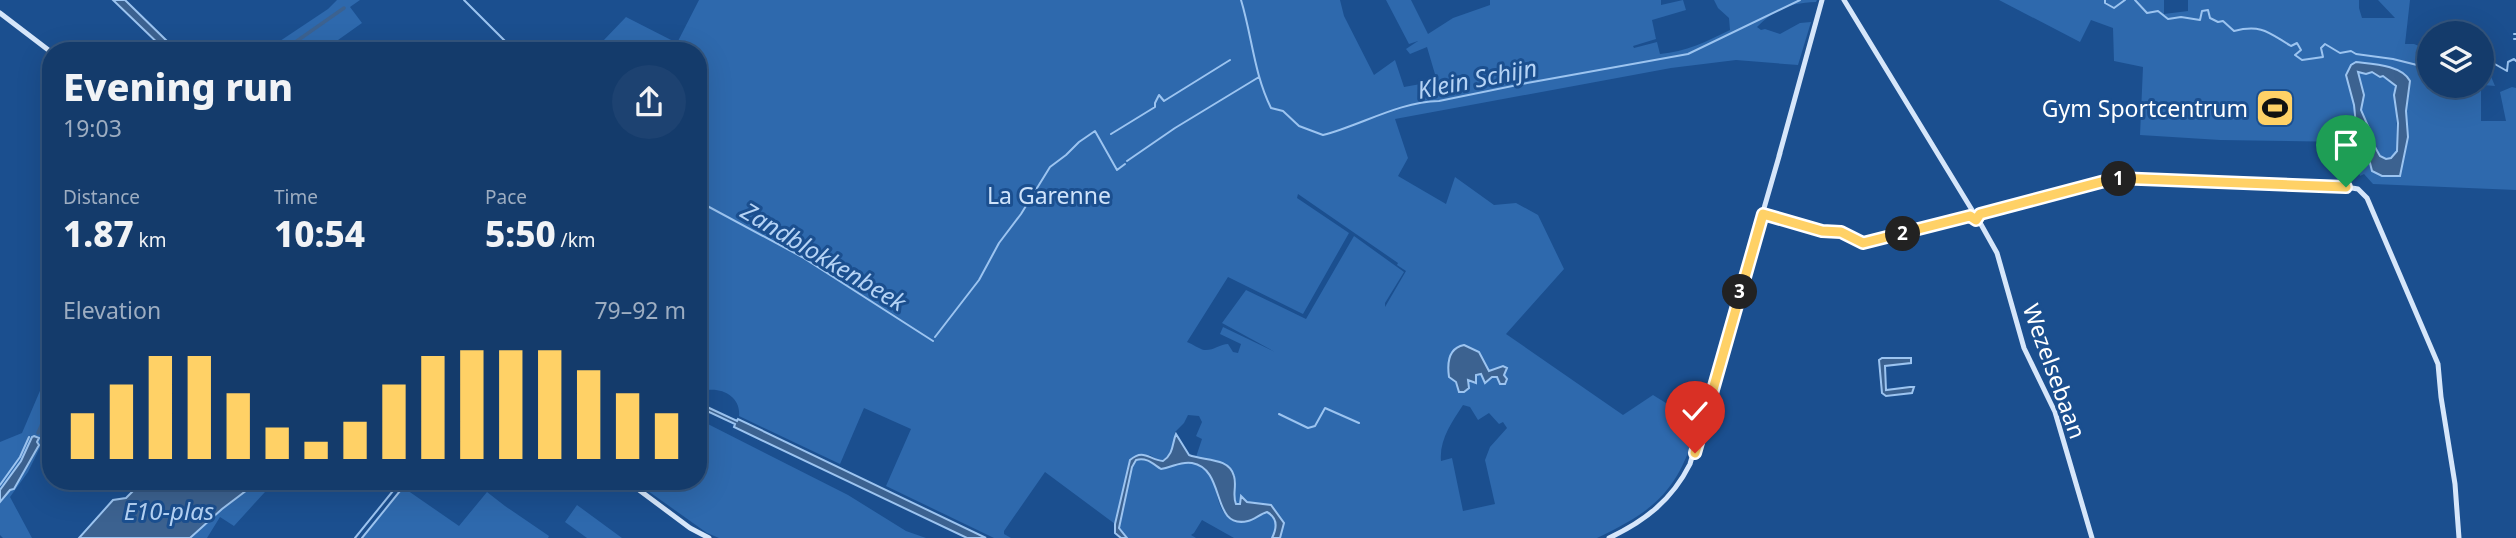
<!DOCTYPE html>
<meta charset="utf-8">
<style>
body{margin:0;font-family:"Noto Sans",sans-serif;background:#1d4271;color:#f1f3f6;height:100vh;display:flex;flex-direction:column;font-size:26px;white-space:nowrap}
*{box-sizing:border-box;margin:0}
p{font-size:23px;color:#9dadc1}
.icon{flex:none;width:38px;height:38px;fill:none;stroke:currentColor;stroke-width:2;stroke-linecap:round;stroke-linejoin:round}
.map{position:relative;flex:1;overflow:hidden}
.details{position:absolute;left:42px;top:42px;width:665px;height:448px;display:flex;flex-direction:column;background:#143b6b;border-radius:28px;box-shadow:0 7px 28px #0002,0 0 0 2px #33557e}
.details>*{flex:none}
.buttons{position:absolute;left:2417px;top:21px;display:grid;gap:14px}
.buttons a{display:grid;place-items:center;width:77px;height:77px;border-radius:50%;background:#143b6b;box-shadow:0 7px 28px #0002,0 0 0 2px #33557e;font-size:35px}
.pin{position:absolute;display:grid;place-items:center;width:60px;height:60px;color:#fff;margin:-72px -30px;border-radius:50% 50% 50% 0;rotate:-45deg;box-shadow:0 0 7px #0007}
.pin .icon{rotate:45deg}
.km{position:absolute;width:35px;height:35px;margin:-18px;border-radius:50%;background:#222;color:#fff;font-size:19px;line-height:35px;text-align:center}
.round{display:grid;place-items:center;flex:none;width:74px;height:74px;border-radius:37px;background:#1d4271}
.summary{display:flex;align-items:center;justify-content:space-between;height:119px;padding:0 21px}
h1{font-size:38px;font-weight:800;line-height:52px}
.figures{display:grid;grid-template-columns:repeat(3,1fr);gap:10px;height:119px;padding:7px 21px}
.figures div{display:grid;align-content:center}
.figures b{font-size:35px;font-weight:800}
.figures small{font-size:19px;font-weight:400}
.figures p{font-size:19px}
.chart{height:196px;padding:14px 21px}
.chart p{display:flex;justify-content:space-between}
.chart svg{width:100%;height:126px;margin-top:7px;stroke:#ffd166;stroke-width:6}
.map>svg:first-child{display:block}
</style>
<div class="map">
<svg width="2516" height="538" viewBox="0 0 2516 538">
<rect width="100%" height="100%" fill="#1b4f8f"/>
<!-- green -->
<path fill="#2e69ad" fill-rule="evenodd" d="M337,0H360L350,7L362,23L331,45L334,51H265L328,9Z
M699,0H1340L1344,16L1374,75L1395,60L1404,87L1437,81L1427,47L1410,54L1406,49L1418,41L1409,44L1386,0H1411L1428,34L1453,18L1490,5V0H1661V5L1683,0L1686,10L1652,20L1656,39L1633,46L1634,48L1657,42L1660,54C1685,52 1708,41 1730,30L1729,18L1718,8L1714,0H1817L1816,2C1791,3 1775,8 1757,27L1761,30L1765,29L1780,34L1800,23L1811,22L1798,65L1736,60L1671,68L1395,119L1408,158L1398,176L1446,204L1455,177L1494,205L1516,203L1538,215L1564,269L1506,334L1623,415L1653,395L1698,423C1679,489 1658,509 1597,538H1280L1284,523L1265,504L1247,502L1240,498V504L1235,502C1233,494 1236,487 1235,479C1232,461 1210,460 1196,457L1202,439L1196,436L1202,422L1199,416L1188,415L1184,423L1175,432C1173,444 1175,458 1159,461L1150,455L1130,460L1115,524L1045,472L1004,531V534L1011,538H994L886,486L911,429L864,408L840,464L739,416C741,398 724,388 708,390L705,400L698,397V51H605L602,42L626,17L677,43ZM1298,194L1398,263L1397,265L1406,271L1385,307V303L1404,272L1354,236L1306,319L1246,290L1222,323L1275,352L1223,327L1220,334L1241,344L1238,353L1233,352L1228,344C1220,344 1213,351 1204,350C1199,349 1193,344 1187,342L1228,277L1303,314L1349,233L1297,198ZM1463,405L1470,407L1478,420L1489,413L1499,424L1503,422L1507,428L1490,447L1485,460L1495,504L1463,511L1452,458L1441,461C1439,440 1452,422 1463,405Z
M1999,0H2164V14L2188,11V0H2359V8L2362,18H2395L2378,0H2410L2405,44H2414L2429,50V86H2482V54L2494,55L2485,62L2495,86L2484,85L2481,89V121H2506L2500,92L2512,87L2516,88V190L2373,184L2364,174L2360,176L2349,142L2220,140L2140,135L2143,67L2114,61L2113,28L2091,20L2080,42ZM2363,63L2397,69L2408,76L2410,88L2406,111L2408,137L2401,170L2368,155L2370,148C2349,121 2358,103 2346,75L2351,65Z
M2372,71L2380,77L2383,76L2396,86L2397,151C2383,173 2373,143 2370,131C2368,124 2363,118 2362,111C2360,99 2359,84 2358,72Z
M51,365V425L28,472L10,497L32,538H3L0,535V442L22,433Z
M698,419L848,495L906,531L926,538H719L707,533L634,481H698Z
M1141,459L1152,463L1161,469C1168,467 1175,463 1182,462C1224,457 1209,502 1228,517C1232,520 1239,521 1244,522L1264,512L1270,513L1276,523L1272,538H1234L1202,520L1194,533L1191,535L1196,538H1127L1119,528L1132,467L1136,460Z
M259,481H275L234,526L220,517L207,538H190L222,509Z
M404,488L459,526L487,492L505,506L549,536L548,538H362Z
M577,505L622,538H587L565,522Z"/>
<!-- water -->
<path fill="#3c6290" stroke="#9cc4f0" stroke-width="2" fill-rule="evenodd" d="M113,0H125L168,42L197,48L200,51H166Z
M2356,62C2372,64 2402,65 2410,81L2406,111L2408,137L2400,176H2382L2372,171L2368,155L2370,148L2356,125L2354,105L2346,75L2351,65ZM2372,72L2380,77L2383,76L2396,86L2394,95L2398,123L2397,151L2391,158L2386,159L2380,156L2371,140V133L2361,110L2364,95L2358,72L2366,74Z
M1464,345L1479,352L1489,371L1503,366L1507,368L1504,375L1507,379L1505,384H1500L1497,377H1492L1485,383L1481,374L1476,375V383L1468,380L1469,388L1464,392H1459L1456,382L1449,377C1447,363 1448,348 1464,345Z
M1882,358H1911V363L1885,366L1886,390L1910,387H1914L1912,393L1886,396L1882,393L1879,360Z
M698,400L707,404V407L737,421L738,419L986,538H967L734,427L735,424L705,410L703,412L698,409Z
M1176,434L1189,455C1204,461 1229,457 1234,476C1237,486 1232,495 1236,504H1240L1241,496L1247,502L1271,505L1284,523L1280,538H1272C1277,528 1278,518 1267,512C1260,514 1254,520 1248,521C1210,530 1227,469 1192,463C1180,461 1174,467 1161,469C1153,464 1147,457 1136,460L1132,467L1119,528L1127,538H1121L1115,533V524L1130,460C1144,448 1149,460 1163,461C1174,454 1172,443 1176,434Z
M34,436L39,438L37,442L39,445L14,489L10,490L0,502V490L21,461L32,437Z
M143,481H259L222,509L190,538H79L113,500L126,498Z"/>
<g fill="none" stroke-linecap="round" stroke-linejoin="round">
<!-- stream -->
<path stroke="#9cc4f0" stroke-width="2" d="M464,0L512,48
M1241,0C1252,36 1254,74 1271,108L1283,111L1299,126L1323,135C1362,125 1398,102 1439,101L1527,83L1688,54L1800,0
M2105,0V3L2114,8L2125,0
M2135,0L2147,13L2158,11L2168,19L2181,17L2200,20L2202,11L2208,10L2210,18L2218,22L2223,21L2234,31C2262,24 2269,33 2291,46L2297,43L2301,50L2295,55L2302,60L2323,57L2321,48L2325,44L2340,53L2351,51L2356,54L2393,59L2429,68
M2514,34H2516
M2514,39H2516
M514,50L515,51
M2482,73L2493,63L2507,71L2508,62L2514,59L2516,61
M1111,134L1155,107V103L1159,95L1164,101L1230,60
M1127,161L1175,128L1259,77
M2111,175H2123
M2127,175H2131
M2133,176H2143
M2146,176H2155
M2166,177H2183
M2187,178H2196
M2202,178L2214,179
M2222,179H2236
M2239,180H2244
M2246,180H2252
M2325,183L2343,184
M2345,184H2351
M698,201L802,257L933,341
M935,337L979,280L999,243L1021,214L1050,167L1066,155L1079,142L1095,131L1117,170L1125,164
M1279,414L1308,428L1315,426L1325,408L1359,423
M0,485L20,457L29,437
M355,538L401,481
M362,538L400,491"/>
<!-- canal -->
<path stroke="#3c6290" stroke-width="3.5" d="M294,43L344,8
M38,433L51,403"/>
<!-- secondary -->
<path stroke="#d6e6fa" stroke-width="5" d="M1844,0L1972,210
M0,13L51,52
M1779,156L1822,0
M1761,214L1823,231L1841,232L1863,243L1970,216
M1980,214L2116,179L2346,187L2358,189L2367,198L2438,364L2441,397L2455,484L2459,538
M1978,219L1997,253L2024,348L2055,412L2092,538
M627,481L690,528L709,538
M1609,538C1645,521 1672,500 1690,464L1780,153"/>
</g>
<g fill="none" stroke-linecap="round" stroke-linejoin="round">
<!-- route casing -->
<g stroke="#fff" stroke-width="14">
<path id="route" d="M1695,453L1763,214L1822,231L1841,232L1863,243L1970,216L1976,220L1980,214L2116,178L2346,187"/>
</g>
<!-- route -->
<use href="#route" stroke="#ffd166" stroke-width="9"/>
</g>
<!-- icons -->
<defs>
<g id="stadium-square" transform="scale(2.0125)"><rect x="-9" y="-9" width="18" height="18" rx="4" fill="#ffd166" stroke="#1b4f8f"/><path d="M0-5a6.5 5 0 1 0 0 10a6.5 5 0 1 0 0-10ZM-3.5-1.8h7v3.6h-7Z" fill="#111"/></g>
</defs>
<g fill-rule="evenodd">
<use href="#stadium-square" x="2275" y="108"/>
</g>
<g text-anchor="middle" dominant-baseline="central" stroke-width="6" stroke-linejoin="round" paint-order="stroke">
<!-- poi labels -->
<g font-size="23" fill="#fff" stroke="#1b4f8f" text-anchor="end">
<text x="2248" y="108">Gym Sportcentrum</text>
</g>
<!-- park labels -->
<g font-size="23" fill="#cfe3fa" stroke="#1b4f8f">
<text x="1049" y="195">La Garenne</text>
</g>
<!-- street labels -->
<g font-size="23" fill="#fff" stroke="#1b4f8f">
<text transform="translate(2055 371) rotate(70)">Wezelsebaan</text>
</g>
<!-- water labels -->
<g font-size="24" font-style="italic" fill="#b5d3f5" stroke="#1b4f8f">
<text transform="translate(1477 78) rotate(-11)">Klein Schijn</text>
<text transform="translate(824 256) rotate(31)">Zandblokkenbeek</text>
<text x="169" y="510">E10-plas</text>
</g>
</g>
</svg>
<div class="buttons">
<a><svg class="icon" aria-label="layers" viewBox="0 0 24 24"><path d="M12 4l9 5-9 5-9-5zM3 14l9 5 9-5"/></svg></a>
</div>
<div class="pin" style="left:2346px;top:187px;background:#1e9e55"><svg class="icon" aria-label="arrive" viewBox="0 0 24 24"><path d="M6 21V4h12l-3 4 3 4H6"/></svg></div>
<div class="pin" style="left:1695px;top:453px;background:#d93025"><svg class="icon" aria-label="check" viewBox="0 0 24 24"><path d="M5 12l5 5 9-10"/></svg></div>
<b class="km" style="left:2119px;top:179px">1</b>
<b class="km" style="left:1903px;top:234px">2</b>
<b class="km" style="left:1740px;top:292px">3</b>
<section class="details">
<div class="summary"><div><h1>Evening run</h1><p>19:03</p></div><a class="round"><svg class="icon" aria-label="share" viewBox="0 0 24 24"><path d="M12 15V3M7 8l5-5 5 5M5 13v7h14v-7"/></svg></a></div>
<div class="figures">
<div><p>Distance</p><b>1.87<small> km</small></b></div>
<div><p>Time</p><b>10:54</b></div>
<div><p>Pace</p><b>5:50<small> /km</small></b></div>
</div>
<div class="chart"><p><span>Elevation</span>79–92 m</p>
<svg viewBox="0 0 160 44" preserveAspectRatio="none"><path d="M5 44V28M15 44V18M25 44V8M35 44V8M45 44V21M55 44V33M65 44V38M75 44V31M85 44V18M95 44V8M105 44V6M115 44V6M125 44V6M135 44V13M145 44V21M155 44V28"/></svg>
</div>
</section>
</div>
